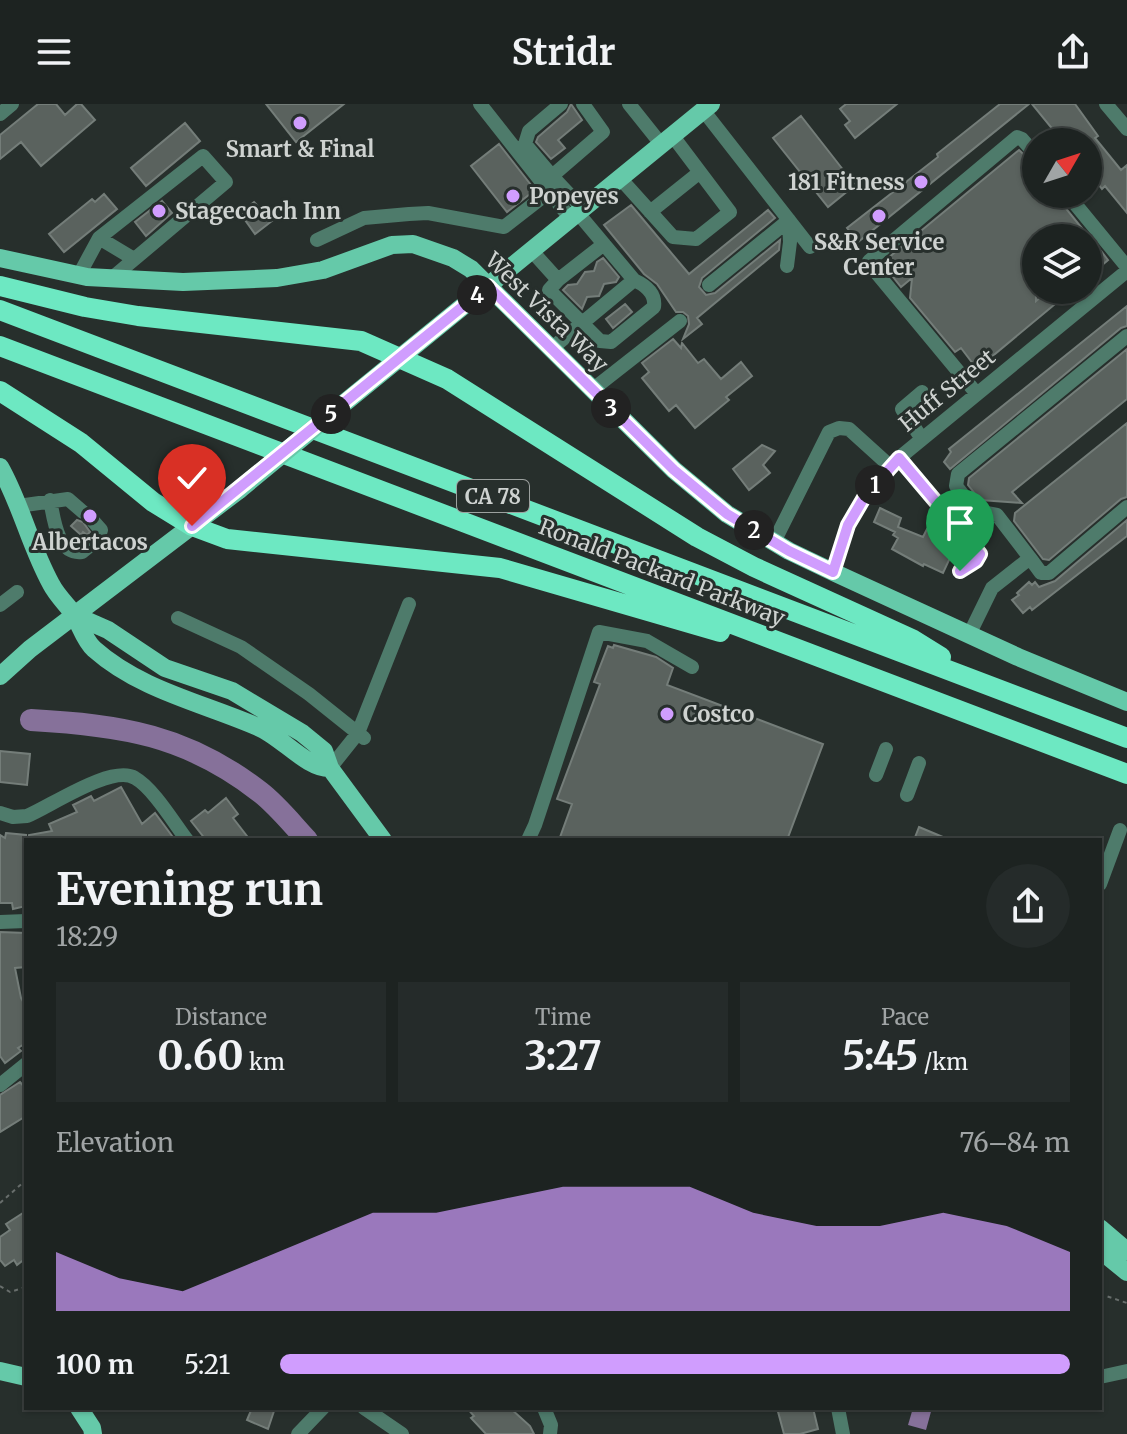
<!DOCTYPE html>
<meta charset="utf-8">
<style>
body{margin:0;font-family:Merriweather,serif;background:#252b2a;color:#f1f3f6;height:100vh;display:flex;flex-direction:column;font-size:30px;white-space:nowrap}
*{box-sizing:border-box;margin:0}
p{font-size:26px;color:#a0a4a5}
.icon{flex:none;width:44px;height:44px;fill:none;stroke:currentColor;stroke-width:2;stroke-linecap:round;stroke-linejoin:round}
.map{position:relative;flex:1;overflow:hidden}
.details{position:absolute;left:24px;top:734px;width:1078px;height:572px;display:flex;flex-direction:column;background:#1d2321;border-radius:0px;box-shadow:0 2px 6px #0004,0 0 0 2px #3b403f}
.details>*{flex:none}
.needle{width:52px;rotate:51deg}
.controls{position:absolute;left:1022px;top:24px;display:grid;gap:16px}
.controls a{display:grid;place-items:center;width:80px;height:80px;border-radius:50%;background:#1d2321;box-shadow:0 2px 6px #0004,0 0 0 2px #3b403f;font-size:40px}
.pin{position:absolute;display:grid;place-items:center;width:68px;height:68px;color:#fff;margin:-82px -34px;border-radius:50% 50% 50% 0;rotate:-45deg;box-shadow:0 0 8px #0007}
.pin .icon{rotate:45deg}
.km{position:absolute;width:40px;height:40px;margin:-20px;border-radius:50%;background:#222;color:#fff;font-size:22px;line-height:40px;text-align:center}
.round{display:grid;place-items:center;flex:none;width:84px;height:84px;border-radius:42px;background:#252b2a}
.headline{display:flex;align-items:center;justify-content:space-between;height:136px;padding:0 32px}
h1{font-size:44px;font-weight:700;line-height:60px}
.metrics{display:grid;grid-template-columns:repeat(3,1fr);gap:12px;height:136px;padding:8px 32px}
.metrics div{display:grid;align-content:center;border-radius:0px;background:#252b2a;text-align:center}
.metrics b{font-size:40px;font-weight:700}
.metrics small{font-size:22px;font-weight:400}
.metrics p{font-size:22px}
.chart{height:224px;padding:16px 32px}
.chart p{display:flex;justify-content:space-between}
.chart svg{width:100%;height:144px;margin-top:8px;fill:#d09dfe;opacity:.7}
ul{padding:0 32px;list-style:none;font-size:26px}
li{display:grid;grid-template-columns:128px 96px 1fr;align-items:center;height:60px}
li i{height:20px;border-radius:10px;background:#d09dfe}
header{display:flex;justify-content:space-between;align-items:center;height:104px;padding:0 32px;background:#1d2321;font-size:36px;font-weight:700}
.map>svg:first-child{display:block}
</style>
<header><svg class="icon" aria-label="menu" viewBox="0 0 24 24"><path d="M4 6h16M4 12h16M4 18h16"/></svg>Stridr<svg class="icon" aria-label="share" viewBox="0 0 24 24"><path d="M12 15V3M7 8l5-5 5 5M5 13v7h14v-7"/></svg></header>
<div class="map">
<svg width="1127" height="1330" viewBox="0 0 1127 1330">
<rect width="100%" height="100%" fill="#272f2c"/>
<!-- water -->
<path fill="#86719a" d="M913,1304H932L926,1326L908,1321Z"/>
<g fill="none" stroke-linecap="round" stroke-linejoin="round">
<!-- river -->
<path stroke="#86719a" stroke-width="22" d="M31,616C121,621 187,631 260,688C277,701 292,720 307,736"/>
</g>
<!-- building -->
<path fill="#5a625e" stroke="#747d79" stroke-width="2" d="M38,0H56L65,11L77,0H81L95,16L41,62L21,38L0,55V31Z
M266,0H344L296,38Z
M571,0L582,16L558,36L565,44L551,55L536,38L538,33L567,8Z
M846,0H897L855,34L845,21L850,17L840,5Z
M1000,0H1029L858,138L847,124L938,53L937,50Z
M1032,0H1075L1098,32L1095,34L1121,66L1127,61V109L1105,82L1102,85L1088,67V38H1063Z
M801,12L855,81L828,103L773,34Z
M185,19L200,37L146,82L131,64Z
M499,40L535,86L507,108L471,62Z
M1019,46L1036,62V90H1057L1059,96L1090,134H1036V197L1049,186H1072L977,265L961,244L955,248L910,194L912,174L901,183L882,159Z
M104,90L117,105L64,148L49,130L92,95L95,98Z
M162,97L172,109L146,132L135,118Z
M254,98L272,117L255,130L240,109Z
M631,101L689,170L768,106L775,114L702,174L699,183L706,191L715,189L780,136L779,146L697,214L702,220L683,235L689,220L688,212L683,208H676L657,180L644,170L604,121Z
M1088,144L1101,147L1108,156L1088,173Z
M603,154L619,173L616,178L604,180L599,192L587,193L582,205L563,186L568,181L577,180L585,168L594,167L597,158Z
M625,200L632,208L613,224L606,215Z
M1127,202V222L1121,224L950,365L944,358L951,348L949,345Z
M673,235L681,244L682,239L698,259L704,255L721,275L741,258L752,272L726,293L729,296L695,324L676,301L669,307L642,274L649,268L642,259Z
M1127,245V295L1012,388L1022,399L980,396L968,381L969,374Z
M1127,319V393L1121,395L1049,456L1043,455L1014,417L1015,409Z
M762,341L775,347L763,361L770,369L749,386L733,365Z
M880,404L901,414L898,423L923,433L927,425L957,439L943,469L924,460L923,462L892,445L898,434L893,431L895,428L874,418Z
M77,416L83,418L90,428L87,431L83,428L81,431L71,422Z
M1127,416V432L1032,506L1030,503L1023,509L1012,496L1019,491L1017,489L1029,478L1032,481L1035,478L1039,483L1055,477Z
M614,541L656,553L673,564L667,581L823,640L787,736H559L572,700L557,695L600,580L594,578L608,542L613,544Z
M0,647L30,650L27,681L0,678Z
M121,683L142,720L155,709L175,736H29V731L52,727L49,720L77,708L73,701L91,692L94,697Z
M226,694L238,710L233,714L250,736H206L191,717L205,706L208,709Z
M919,723L950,736H914Z
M6,729L26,731V802L13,805L12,799H0V731L5,734Z
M0,828L26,829V863L15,864L21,894L26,903V939L18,944L21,947L5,959L0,952Z
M20,978L26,985V1012L0,1028V991Z
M26,1107V1154L17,1161L14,1156L5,1162L0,1156V1133L10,1126L6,1120Z
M252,1304H275L268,1325L247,1316Z
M467,1304H510L530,1322L534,1330H486L471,1314L474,1312Z
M777,1304H813L818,1325L800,1330H784Z"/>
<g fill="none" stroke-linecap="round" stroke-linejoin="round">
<!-- path -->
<path stroke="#686e6c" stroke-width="2" stroke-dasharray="4 4" stroke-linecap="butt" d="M0,1099L26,1076
M0,1182L10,1188L26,1183
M1100,1190L1127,1199
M560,1305L566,1308L569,1304"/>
<!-- minor -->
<path stroke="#4e7b6b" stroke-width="14" d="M480,0L570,114
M629,0L661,40
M1106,0L1127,25
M703,6L810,143
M0,10L12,0
M552,72L525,40L529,27L561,0
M619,73L673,133L696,135L730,108L672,31
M1067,90L1127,163
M582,104L552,72L603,28L583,0
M650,108L700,68
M99,134L134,155
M317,136L364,114L409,110L428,109L504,123L549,88
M531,146L558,176L604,140
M787,162L790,138L789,117
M79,171L99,134L203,52L226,78L112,174
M558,176L549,186L600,237L611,238L654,203C656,189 645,181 634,176
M709,181L789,116
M551,245L634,176L577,108
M592,286L680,217
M922,288L902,305L922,335
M977,290L870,161L869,157L1017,33L1022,35L1036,51
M899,354L980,450L976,457L960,467
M50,396C54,415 57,451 82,448L98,435L101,426L93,417
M18,402L68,395L83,408
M774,438L829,328L839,324L849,325L891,363
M1030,454L997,411L976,407L956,382L958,370L1127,232
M833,468L848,421L865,392L899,354L1127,167
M0,501L17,488
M178,514L241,543L309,590L364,634
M969,531L992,484L1030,454L1041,469H1049L1127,403
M330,664L358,629L409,500
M876,671L886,645
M907,691L919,659
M0,709L13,713L27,712C51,702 112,660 135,674C153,684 174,719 187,736
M528,736L535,721L599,528L647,537L692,563
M1100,780L1120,726
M0,818L26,817
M0,981L26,960
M1100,1273L1127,1267
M364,1304L402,1330
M544,1304L551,1321L550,1330
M838,1304L843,1330
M298,1330L323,1304"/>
<!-- major -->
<path stroke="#65c9a9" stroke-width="18" d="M0,154L87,173L183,178L277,174L323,166L392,141L413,140L453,154L471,165L674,366L727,410L789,447L833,468L1018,553L1127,598
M337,305L711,0
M0,363C21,400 30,442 51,480C56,490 65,499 73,509C80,520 84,536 94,545C140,586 203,599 258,623C281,632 307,665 330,664
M74,511L108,526L165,564L232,587L302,629L324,647L330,664L383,736
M0,572L30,545L239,386
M1100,1124L1127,1147
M1100,1146L1127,1168
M0,1267L26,1273
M79,1304L92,1324L93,1330"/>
<!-- highway -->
<path stroke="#6de8c2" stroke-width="20" d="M0,182L85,203L138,212L361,237L447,275L697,433L754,463L912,535L941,553
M0,206L1127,634
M0,242L1127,670
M0,287L81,339L153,398L192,422L227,435L500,464L720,528"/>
<!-- major-bridge -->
<path stroke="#65c9a9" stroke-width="18" d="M239,386L337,305"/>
</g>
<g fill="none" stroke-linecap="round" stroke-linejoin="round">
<!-- route casing -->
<g stroke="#fff" stroke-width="16">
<path id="route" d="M192,422L488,182L674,366L727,410L789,447L833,468L848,421L865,392L899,354L980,450L976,457L960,467"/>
</g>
<!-- route -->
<use href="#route" stroke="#d09dfe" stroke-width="10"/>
</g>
<!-- markers -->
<g fill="#d09dfe" stroke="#272f2c" stroke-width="3">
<circle cx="300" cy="19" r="8"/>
<circle cx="921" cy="78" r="8"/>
<circle cx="513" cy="92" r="8"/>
<circle cx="159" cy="107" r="8"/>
<circle cx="879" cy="112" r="8"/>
<circle cx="90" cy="412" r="8"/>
<circle cx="667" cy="610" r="8"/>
</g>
<g text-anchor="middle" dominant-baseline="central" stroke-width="6" stroke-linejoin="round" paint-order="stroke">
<!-- shield labels -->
<rect fill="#272f2c" stroke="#9ca19f" stroke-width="2" x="457" y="376" width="72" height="32" rx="6"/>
<g font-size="20" font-weight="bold" fill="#ced2d0">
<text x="493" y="392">CA 78</text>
</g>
<!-- poi labels -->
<g font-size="22" font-weight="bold" fill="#ced2d0" stroke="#272f2c">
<text x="300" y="45">Smart &amp; Final</text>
<text x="905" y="78" text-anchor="end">181 Fitness</text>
<text x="529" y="92" text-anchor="start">Popeyes</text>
<text x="175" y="107" text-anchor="start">Stagecoach Inn</text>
<text x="879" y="138">S&amp;R Service<tspan x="879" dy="25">Center</tspan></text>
<text x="90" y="438">Albertacos</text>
<text x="683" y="610" text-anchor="start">Costco</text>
</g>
<!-- street labels -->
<g font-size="22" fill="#ced2d0" stroke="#272f2c">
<text transform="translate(547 208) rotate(44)">West Vista Way</text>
<text transform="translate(947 286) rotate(-39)">Huff Street</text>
<text transform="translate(662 468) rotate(21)">Ronald Packard Parkway</text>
</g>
</g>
</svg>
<div class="controls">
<a><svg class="needle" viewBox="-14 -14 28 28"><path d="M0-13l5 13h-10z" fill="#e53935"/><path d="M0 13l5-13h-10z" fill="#a0a4a5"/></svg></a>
<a><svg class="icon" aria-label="layers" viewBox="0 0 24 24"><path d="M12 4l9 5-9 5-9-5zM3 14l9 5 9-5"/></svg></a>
</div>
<div class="pin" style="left:960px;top:467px;background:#1e9e55"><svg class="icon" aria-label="arrive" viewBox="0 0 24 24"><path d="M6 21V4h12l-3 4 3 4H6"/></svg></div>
<div class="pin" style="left:192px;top:422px;background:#d93025"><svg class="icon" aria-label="check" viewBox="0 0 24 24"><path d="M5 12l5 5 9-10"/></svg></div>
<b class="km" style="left:875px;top:381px">1</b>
<b class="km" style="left:754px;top:426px">2</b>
<b class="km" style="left:611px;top:304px">3</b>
<b class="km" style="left:477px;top:191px">4</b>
<b class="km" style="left:331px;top:310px">5</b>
<section class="details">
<div class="headline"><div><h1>Evening run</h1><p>18:29</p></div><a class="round"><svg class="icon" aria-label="share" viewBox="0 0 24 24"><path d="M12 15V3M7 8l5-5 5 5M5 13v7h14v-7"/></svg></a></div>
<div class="metrics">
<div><p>Distance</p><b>0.60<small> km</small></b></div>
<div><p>Time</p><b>3:27</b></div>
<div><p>Pace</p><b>5:45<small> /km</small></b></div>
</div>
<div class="chart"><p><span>Elevation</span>76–84 m</p>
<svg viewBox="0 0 160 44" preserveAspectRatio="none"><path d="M0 44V26L10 34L20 38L30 30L40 22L50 14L60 14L70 10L80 6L90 6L100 6L110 14L120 18L130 18L140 14L150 18L160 26V44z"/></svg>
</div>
<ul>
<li><b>100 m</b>5:21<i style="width:100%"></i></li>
</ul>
</section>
</div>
